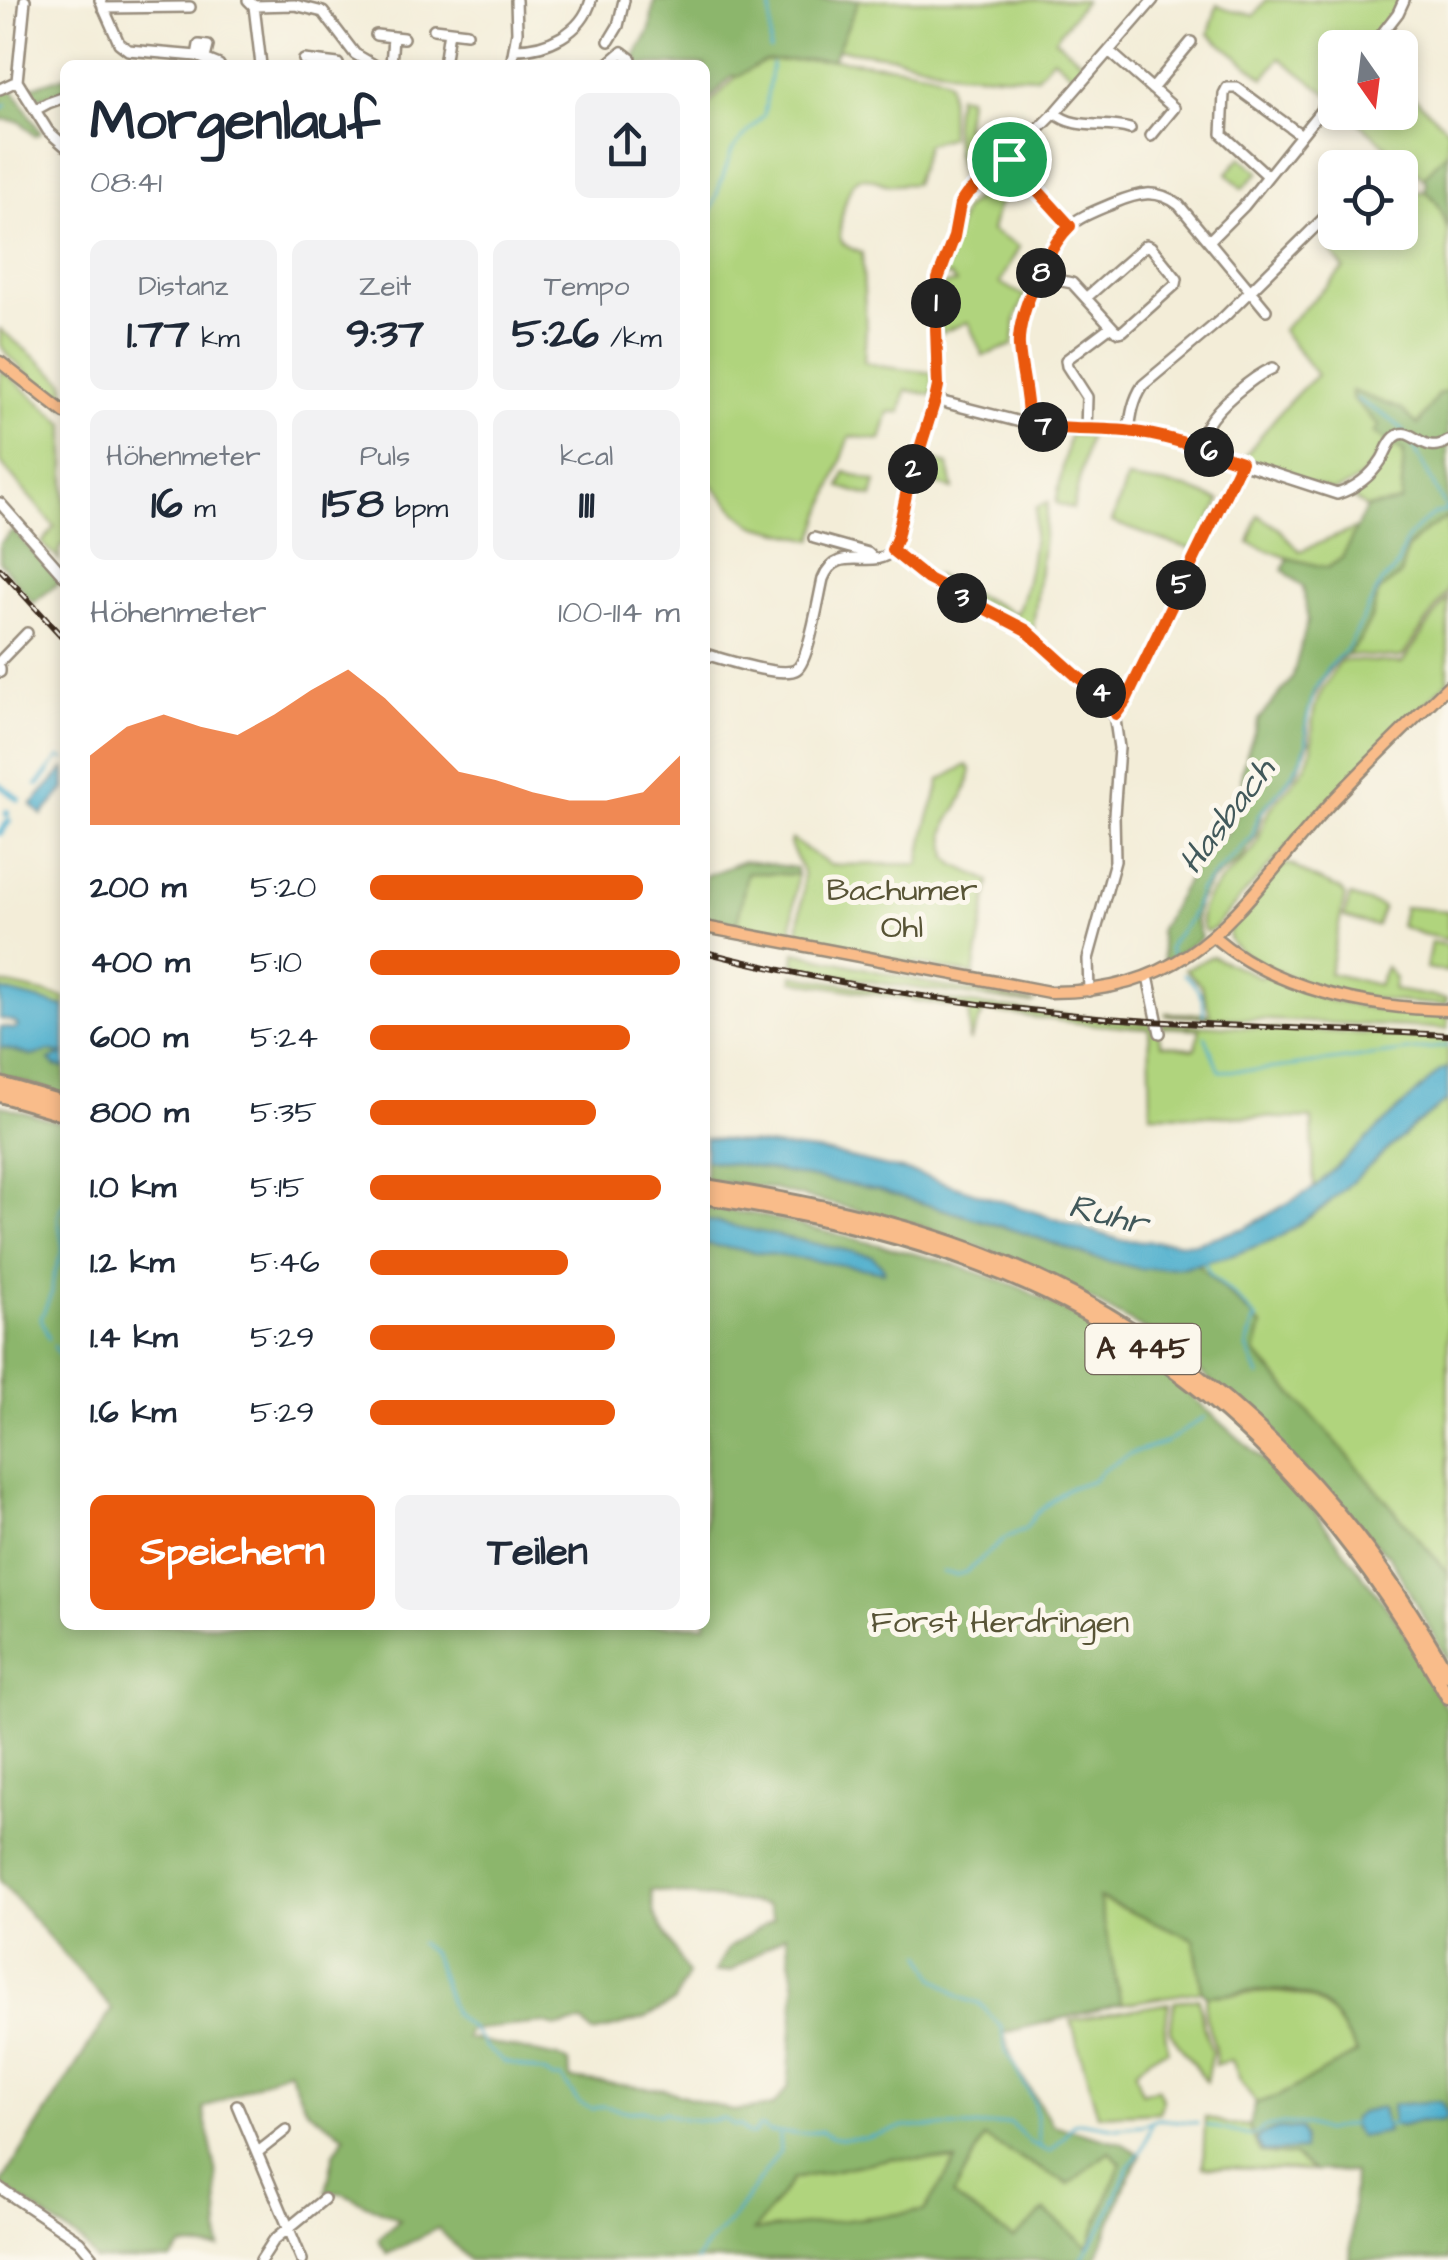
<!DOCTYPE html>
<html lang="de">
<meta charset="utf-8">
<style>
body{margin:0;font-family:"Architects Daughter",sans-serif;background:#f2f2f3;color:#1f2937;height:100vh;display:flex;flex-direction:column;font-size:38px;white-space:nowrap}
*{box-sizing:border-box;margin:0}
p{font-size:32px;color:#747a83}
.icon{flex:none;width:55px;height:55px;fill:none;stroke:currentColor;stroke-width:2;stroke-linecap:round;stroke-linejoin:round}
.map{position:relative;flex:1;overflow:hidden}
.panel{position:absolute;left:60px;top:60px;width:650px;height:1570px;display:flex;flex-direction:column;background:#fff;border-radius:15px;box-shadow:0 5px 15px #0003}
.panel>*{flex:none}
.needle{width:65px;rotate:166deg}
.fabs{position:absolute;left:1318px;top:30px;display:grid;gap:20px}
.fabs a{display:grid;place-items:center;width:100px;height:100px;border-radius:15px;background:#fff;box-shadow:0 5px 15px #0003;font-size:50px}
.pin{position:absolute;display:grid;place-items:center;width:85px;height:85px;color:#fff;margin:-42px;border:5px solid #fff;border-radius:50%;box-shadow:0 2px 10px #0007}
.km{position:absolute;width:50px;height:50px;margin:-25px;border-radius:50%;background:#222;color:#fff;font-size:28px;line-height:50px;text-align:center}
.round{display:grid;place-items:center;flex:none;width:105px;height:105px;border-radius:15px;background:#f2f2f3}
.overview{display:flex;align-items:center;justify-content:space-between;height:170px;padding:0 30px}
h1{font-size:55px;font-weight:800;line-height:75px}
.figures{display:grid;grid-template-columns:repeat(3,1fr);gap:15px;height:170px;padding:10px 30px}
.figures div{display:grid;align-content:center;border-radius:15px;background:#f2f2f3;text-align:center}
.figures b{font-size:42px;font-weight:800}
.figures small{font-size:28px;font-weight:400}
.figures p{font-size:28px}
.chart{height:280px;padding:20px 30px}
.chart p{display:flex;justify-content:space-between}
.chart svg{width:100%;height:180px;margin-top:10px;fill:#ea580c;opacity:.7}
.button{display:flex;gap:20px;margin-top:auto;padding:20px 30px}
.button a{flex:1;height:115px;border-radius:15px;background:#ea580c;color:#fff;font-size:40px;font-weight:800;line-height:115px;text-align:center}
.button a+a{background:#f2f2f3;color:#1f2937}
ul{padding:0 30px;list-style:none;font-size:32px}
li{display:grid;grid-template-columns:160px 120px 1fr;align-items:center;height:75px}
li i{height:25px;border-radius:12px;background:#ea580c}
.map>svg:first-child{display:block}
</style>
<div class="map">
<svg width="1448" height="2260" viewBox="0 0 1448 2260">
<rect width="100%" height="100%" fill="#fbf7ec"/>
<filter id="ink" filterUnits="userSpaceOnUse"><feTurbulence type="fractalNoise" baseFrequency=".01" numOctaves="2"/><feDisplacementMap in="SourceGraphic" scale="20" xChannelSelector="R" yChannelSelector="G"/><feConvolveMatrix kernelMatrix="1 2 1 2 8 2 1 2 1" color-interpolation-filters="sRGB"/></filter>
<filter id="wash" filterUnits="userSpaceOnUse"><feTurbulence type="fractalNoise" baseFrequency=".0048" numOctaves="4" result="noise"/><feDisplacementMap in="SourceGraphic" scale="40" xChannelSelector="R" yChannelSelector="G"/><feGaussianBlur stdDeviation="2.25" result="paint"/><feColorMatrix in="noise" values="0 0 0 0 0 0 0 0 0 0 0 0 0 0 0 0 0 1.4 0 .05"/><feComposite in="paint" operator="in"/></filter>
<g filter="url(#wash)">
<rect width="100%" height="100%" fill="#f3edd8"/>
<!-- green -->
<path fill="#b0d47d" stroke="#767f4e" stroke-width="2.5" d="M859,0H1085L1055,39L1089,67L1079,79L1053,58L1036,77L957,73L896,57L837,49Z
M1266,0H1401L1395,13L1368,47L1335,48V89L1330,96L1280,58L1264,78L1209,34L1217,5C1231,14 1240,10 1254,16Z
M833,59C853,62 939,67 948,82C951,86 949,127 950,137L927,144L914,184C906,184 897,185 889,185C879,183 868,175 858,179C847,184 837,230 841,240C844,247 855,250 862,253L866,328L864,362L885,367L933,373V395L906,390L901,412H889L881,440L850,436L813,540L753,525L738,513L705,477V109L737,76L765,61Z
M1400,84L1448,129V151L1423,178L1348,113L1400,112Z
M957,95L968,97L965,126L976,139L970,151L974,183L965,181C953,153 951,124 957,95Z
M1241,157L1259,172L1242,189L1227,173Z
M1010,168L1018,177L997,207L991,231L1019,247L1000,283L1025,296L1016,318L1013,345L983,356L968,322L940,333L941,285L956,283L950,276H943L963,211L1005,169Z
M1425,191C1439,200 1443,216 1448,231V391L1438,394L1418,425L1353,398L1379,427L1374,433L1387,440C1374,464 1361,484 1333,491L1242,461C1264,430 1288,400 1317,375L1282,330L1344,269L1332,253L1355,233L1400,232V195Z
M0,329L65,382V407L8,356L0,344Z
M2,370L65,424V542L59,549V560L42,543L55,527L0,462V375Z
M1069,435L1089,436L1073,509L1056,503Z
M1392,444L1404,452L1401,502L1366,508L1356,500L1343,495L1355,490Z
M921,455L948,465L953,489L915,478Z
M845,472L876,482L872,497L840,487Z
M1127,479L1187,488L1220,501L1195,550L1164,541L1112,522Z
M1048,502L1033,629L934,580L935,575L1016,614C1031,581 1033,543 1037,507Z
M1258,515L1279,529L1300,551L1357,528L1342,558L1327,568L1288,558L1249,543Z
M1448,517V591L1403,656L1398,658L1346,655L1359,641L1371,618L1379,591L1400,575L1407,549L1425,531Z
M1448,597V681L1326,803L1214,928L1206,932C1183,900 1241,869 1255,847C1262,836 1262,822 1269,811C1282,792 1302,778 1310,756C1315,743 1311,731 1313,718C1315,697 1329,680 1339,662L1345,660L1402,663Z
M967,765L971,769L969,782L962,799L948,822L945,833L948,857L955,865L990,881L974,975L797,940L803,892V872L790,844L791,839L830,865L919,864C922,850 924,835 928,821C932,807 938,795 940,780Z
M1286,864L1292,865L1313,878L1340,889L1345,896L1329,973L1378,985L1386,967L1395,978L1393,990L1447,999L1445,1005C1409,1003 1373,1000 1337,993C1317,989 1235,957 1229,938C1228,935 1229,933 1229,930L1282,866Z
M747,872L797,875L791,937L737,924Z
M1350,896L1381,906L1383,908L1377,925L1375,926L1344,917Z
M1404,907L1448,911V940L1422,934L1400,926Z
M1431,942L1448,945V972L1426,968Z
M795,952L940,986L1034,1002L1031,1004L880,983L805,969L803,966L794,964Z
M1212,956L1260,977L1268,975L1327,1000L1380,1010L1448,1016V1029L1166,1015V1013L1210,1014L1201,985L1185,969Z
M793,975C913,997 1033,1015 1154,1023L1162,1044L1195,1049L1200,1029L1162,1027L1161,1023L1448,1038V1068L1441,1071L1314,1188L1312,1119L1151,1114L1149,1028L1097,1025L984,1011L969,1042V1009L793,981Z
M0,983L65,998V1007L0,990Z
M1448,1100V1573L1337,1443L1255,1352L1262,1326L1197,1264L1233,1255L1280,1237L1323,1208L1414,1126Z
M1098,1898L1194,1939L1202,1991L1121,2004Z
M1274,1992C1328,1995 1330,2011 1357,2053L1279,2097L1256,2103L1240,2080L1232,2060L1215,2065C1219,2038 1199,2022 1207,1996Z
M1199,1998L1203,2025L1212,2052L1206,2081L1170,2032L1174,2002Z
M1169,2003L1165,2031L1168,2050L1150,2057L1136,2071L1142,2093L1158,2088L1163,2101L1159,2112L1098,2115L1071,2020Z
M1205,2117L1228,2124L1249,2126L1260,2153L1294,2156L1314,2171L1203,2167Z
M984,2138L1068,2184L1109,2152L1121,2163L1088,2248L1013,2239L953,2196Z
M893,2158L956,2161L924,2211L753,2232L793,2179Z"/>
<!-- forest -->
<path fill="#8cb66c" stroke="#647045" stroke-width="2.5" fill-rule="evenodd" d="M654,0H859L833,59L765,61L737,76H732L705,104V65H640L634,59L650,30Z
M65,76V90L35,99L25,89Z
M6,89L15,92L41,133L35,136L21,122L0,119V92Z
M1448,151V231C1443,216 1439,200 1425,191L1427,182L1423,178Z
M1352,391L1401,409L1418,425L1438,394L1448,391V517L1425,531L1407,548L1400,576L1379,591L1371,618L1359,641L1346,655L1337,660L1324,677L1312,701L1307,719L1309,742L1297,772L1262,812L1256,837L1241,859L1210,882L1198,902L1195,919L1201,938L1164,963L1159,931L1199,858L1227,833L1242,805V769L1258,720L1292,679L1308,620L1303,587L1283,570L1288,558L1328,568L1342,558L1366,508L1401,502L1404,452L1374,433L1379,426L1352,398Z
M13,530L60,582L33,603L0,562V543Z
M744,861L796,868L797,875L747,872L737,924L705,917V876Z
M0,1047L32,1056L49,1051L65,1054L56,1066L65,1068V1095L0,1075Z
M0,1105L65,1124V1625H705V1208L755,1214L943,1261L1017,1286L1090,1324L1173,1380L1259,1456L1316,1513L1401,1626L1448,1712V2260H1350L1354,2172L1314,2171L1294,2156L1260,2153L1249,2126L1256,2103L1279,2096L1357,2053C1348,2039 1341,2024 1331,2012C1303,1979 1244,1993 1207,1996L1202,1991L1194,1939L1099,1898L1121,2004L1003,2033L1014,2065L1053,2125L1121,2143L1141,2155L1128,2178L1096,2260H469L438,2228L387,2254L378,2239L400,2220L343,2193L326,2192L334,2153L345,2136L306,2109L288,2069L203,2109L216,2170L220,2249L182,2247L171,2260H95L83,2243L0,2185L112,2009L0,1881ZM651,1890L767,1905L773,1919L727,1949L715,1972L731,1971L786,1934L795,1987L788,2088L773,2106L733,2111L665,2090L570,2079L569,2063L558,2057L466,2038L469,2030L542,2023L557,2027L583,2022L593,2033L643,2019L674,2002L688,1974L654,1914ZM1437,2101L1442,2122L1420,2121L1403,2126L1393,2105ZM984,2138L1069,2184L1109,2152L1121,2163L1088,2247L1045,2211L1013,2239L953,2196ZM893,2158L956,2161L924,2211L754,2231L793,2179Z
M705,1160L755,1167L878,1190L1027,1234L1091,1257L1184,1267L1197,1264L1262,1326L1255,1353L1337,1443L1448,1573V1662L1390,1557L1174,1346L1026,1264L911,1223L767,1188L705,1180Z"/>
<!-- water -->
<path fill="#4eafcd" stroke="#446c76" stroke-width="2.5" d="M65,768V789L42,815L31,805Z
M0,990L65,1007V1068L56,1066L49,1060L63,1054L49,1051L32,1056L0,1047V1027L15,1029L18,1026L14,1022L0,1019Z
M1448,1068V1100L1414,1126L1323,1208L1280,1237L1233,1255L1184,1267L1141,1269L1091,1257L1027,1234L878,1190L755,1167L705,1160V1138L824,1152L918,1174L1120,1240L1195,1243L1245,1228L1314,1188L1441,1070Z
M705,1220L872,1256L884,1268V1272C824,1261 765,1254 705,1244Z
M1437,2101L1442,2103L1447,2116L1442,2122L1420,2121L1402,2126L1393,2125L1392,2105Z
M1382,2108L1387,2132L1360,2137L1353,2129L1352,2119L1360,2113Z
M1278,2129H1301L1304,2139L1303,2150L1263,2152L1257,2142L1258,2136Z"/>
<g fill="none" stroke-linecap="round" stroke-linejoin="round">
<!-- stream -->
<path stroke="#4eafcd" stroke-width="2.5" d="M770,50L771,4L779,0
M0,108L7,105
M705,258L711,211L732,150L764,115L772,64
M1357,399C1373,411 1394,418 1404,432
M1409,438L1447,510
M36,785L60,757L65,760
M38,786L50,772
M1172,955L1169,948L1172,941L1190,919L1200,889L1252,837L1259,814L1286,783L1302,758L1307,741L1306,723L1314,691L1328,668L1349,646L1381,582L1390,575L1397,566L1406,540L1422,523L1433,515L1448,510
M1184,974C1198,985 1204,997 1204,1015
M1205,1036L1219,1071L1260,1070L1448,1046
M1203,1259L1210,1274L1234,1295L1257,1319L1254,1321L1247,1347L1259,1376
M49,1339L41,1318L52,1292L53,1279L63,1248L58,1217L65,1200
M54,1346L62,1359
M943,1572L956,1575L966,1572L1006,1538L1025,1529L1035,1515L1066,1489L1093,1480L1102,1471L1130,1454L1165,1443L1205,1417
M419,1943L433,1954L454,2015L471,2028L486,2048L504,2062L546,2073L553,2078H562L578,2102L592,2109L603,2106L631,2112L641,2110L659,2114L665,2112C678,2120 709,2123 724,2118L735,2126L739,2125L748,2134L753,2135L758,2127H763L769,2132L797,2134
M923,1954L934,1977L960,1997L981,2005L1001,2027L1006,2050L1034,2102L1040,2146
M1386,2124L1393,2125
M1206,2125L1251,2136L1261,2131L1262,2128L1283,2124L1308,2125L1324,2131L1352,2124
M800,2134L821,2131L831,2137L842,2139L866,2138L905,2127H972L1011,2123L1029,2142L1050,2152L1064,2137L1072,2125L1079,2122L1117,2128L1143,2125L1158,2119L1198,2123
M696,2260L705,2247L732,2219L780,2151L779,2136
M1081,2260L1104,2224L1128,2168L1142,2150L1151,2125"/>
<!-- canal -->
<path stroke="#4eafcd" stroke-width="6" d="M0,785L18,799
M7,812V814
M0,833L9,821"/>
</g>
</g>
<g filter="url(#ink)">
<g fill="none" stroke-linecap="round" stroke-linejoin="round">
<!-- minor casing -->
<g stroke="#978c7b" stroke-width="14">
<path id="minor" d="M100,0L119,43L128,50L197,56L219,65
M248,0L254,6L295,5L323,12L355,54L374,65
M254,6L261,65
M103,8L190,7
M434,29L467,33
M376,35L403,38
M609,41L618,26L624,0
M1371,48L1398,13L1404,0
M515,49C547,49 582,33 591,0
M1109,51L1174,108L1151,136
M197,56L199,45L208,46L205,58
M304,60L338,64
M609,63L622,52L631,59L624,65
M391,65L393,37
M444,65L449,31
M511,65L517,32L516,0
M17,81L48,131L65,146
M17,81L25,0
M0,89L17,81
M1152,89L1191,42
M35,110L48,103L65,97
M1055,113C1075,131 1105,121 1130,129
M1009,159L1069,226
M1355,168L1366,155
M1267,175L1222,134L1224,94L1227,88H1237L1301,135
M1209,241L1244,206L1335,93
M1044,265L1062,281L1072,283L1115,330L1119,332L1123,331L1176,284L1177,279L1151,247L1146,245L1087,297
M935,400L1028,424C1029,396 1019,368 1019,340C1020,314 1048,246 1067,228C1080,216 1098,210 1114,203C1138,193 1157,188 1179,205L1266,310
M1028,424L1067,430L1129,431L1164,438L1337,494C1356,488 1371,476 1382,459C1386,452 1389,442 1395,437C1413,423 1421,457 1448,441
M1086,431L1087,397L1067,366L1066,360L1111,326
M1129,431C1131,415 1133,400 1143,385L1224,317L1323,219L1330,210L1335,191
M1198,448C1201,440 1203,432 1207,425C1218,406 1252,377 1273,368
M0,503L65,577
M814,538L868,553L872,557
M891,550L927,579L1026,630L1078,677L1101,693L1113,706L1119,748L1114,815L1115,861L1088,959L1089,991
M705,654C723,659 783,679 797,669C809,660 819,595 823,579C837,542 873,572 891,551C901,539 902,506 907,491C915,460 924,429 935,400L937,386L938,284L954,237L961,201L1009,159L1055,113L1153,0
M0,661L27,633
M0,668V672
M1116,713L1126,700L1241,463
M1148,976L1160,1033
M237,2105L302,2260
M258,2152L286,2130
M0,2188L79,2241L95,2260
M261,2260L274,2240L324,2199"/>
</g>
<!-- major casing -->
<g stroke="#978c7b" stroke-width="15">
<path id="major" d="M0,362L65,413
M705,927L1049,992C1200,993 1239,904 1329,805C1367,764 1408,725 1448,686
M1213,936C1275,990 1368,1008 1448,1010"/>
</g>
<!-- highway casing -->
<g stroke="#978c7b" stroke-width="18">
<path id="highway" d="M0,1084L65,1103
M0,1095L65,1114
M705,1186C800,1201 895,1220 985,1255C1189,1334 1343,1486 1448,1675
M705,1197C798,1211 889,1231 978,1264C1190,1342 1341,1502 1448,1697"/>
</g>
<!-- minor -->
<use href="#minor" stroke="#fff" stroke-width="9"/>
<!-- major -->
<use href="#major" stroke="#f9bc8a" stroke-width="10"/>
<!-- highway -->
<use href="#highway" stroke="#f9bc8a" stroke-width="12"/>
<!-- rail casing -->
<g stroke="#3b2a1e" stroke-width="6">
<path id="rail" d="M0,569L65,640
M705,952C833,985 965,1005 1097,1017C1213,1027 1331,1029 1448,1035"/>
</g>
<!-- rail -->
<use href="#rail" stroke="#fbf7ec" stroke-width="2.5" stroke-dasharray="8" stroke-linecap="butt"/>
</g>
</g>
<g fill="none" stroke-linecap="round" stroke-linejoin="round" filter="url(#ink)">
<!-- route casing -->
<g stroke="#fff" stroke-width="20">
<path id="route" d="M1009,159L1070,226C1048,247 1017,315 1019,346C1021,373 1029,397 1028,424C1066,432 1103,427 1141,433C1175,438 1208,451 1241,462L1126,700L1116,714L1109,700L1078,677L1026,630L928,579L892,550L897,538L907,490L935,400L938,386L936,328L938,279L954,237L960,204L967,194Z"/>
</g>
<!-- route -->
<use href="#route" stroke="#ea580c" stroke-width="12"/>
</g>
<g text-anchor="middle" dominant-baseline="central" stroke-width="10" stroke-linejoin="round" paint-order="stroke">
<!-- shield labels -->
<rect fill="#fbf7ec" stroke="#75685c" stroke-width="2.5" x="1085.5" y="1324" width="115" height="50" rx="8"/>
<g font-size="30" font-weight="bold" fill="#3b2a1e">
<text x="1143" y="1349">A 445</text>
</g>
<!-- park labels -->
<g font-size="32" fill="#585436" stroke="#fbf7ec">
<text x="902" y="890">Bachumer<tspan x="902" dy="37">Ohl</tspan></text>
<text x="1000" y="1622">Forst Herdringen</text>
</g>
<!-- water labels -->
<g font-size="35" font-style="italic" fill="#42595b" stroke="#fbf7ec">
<text transform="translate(1227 816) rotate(-53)">Hasbach</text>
<text transform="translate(1108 1215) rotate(14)">Ruhr</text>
</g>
</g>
</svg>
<div class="fabs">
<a><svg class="needle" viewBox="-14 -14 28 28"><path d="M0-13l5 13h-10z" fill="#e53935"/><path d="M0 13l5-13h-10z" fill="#747a83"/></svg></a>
<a><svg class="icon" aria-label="locate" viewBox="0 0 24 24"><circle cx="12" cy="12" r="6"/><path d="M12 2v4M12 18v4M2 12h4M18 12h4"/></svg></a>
</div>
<div class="pin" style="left:1009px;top:159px;background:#1e9e55"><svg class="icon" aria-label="arrive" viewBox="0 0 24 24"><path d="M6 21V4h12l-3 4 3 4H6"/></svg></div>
<b class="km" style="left:936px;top:303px">1</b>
<b class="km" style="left:913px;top:469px">2</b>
<b class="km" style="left:962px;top:598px">3</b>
<b class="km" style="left:1101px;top:693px">4</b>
<b class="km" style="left:1181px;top:585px">5</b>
<b class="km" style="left:1209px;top:452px">6</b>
<b class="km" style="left:1043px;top:427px">7</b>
<b class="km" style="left:1041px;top:273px">8</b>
<section class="panel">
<div class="overview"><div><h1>Morgenlauf</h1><p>08:41</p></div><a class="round"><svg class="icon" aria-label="share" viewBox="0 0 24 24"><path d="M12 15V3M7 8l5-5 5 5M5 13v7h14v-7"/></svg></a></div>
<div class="figures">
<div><p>Distanz</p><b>1.77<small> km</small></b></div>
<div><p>Zeit</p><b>9:37</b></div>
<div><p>Tempo</p><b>5:26<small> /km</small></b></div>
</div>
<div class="figures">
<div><p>Höhenmeter</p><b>16<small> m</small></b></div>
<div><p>Puls</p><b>158<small> bpm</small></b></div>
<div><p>kcal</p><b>111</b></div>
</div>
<div class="chart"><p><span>Höhenmeter</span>100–114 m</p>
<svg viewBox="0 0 160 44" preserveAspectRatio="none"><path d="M0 44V27L10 20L20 17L30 20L40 22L50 17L60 11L70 6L80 13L90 22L100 31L110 33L120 36L130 38L140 38L150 36L160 27V44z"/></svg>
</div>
<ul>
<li><b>200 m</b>5:20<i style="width:88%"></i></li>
<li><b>400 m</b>5:10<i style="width:100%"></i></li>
<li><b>600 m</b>5:24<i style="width:84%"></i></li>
<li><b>800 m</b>5:35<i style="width:73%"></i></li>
<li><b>1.0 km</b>5:15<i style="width:94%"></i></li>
<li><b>1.2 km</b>5:46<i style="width:64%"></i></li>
<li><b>1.4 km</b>5:29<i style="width:79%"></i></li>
<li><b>1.6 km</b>5:29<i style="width:79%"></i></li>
</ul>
<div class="button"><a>Speichern</a><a>Teilen</a></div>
</section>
</div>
